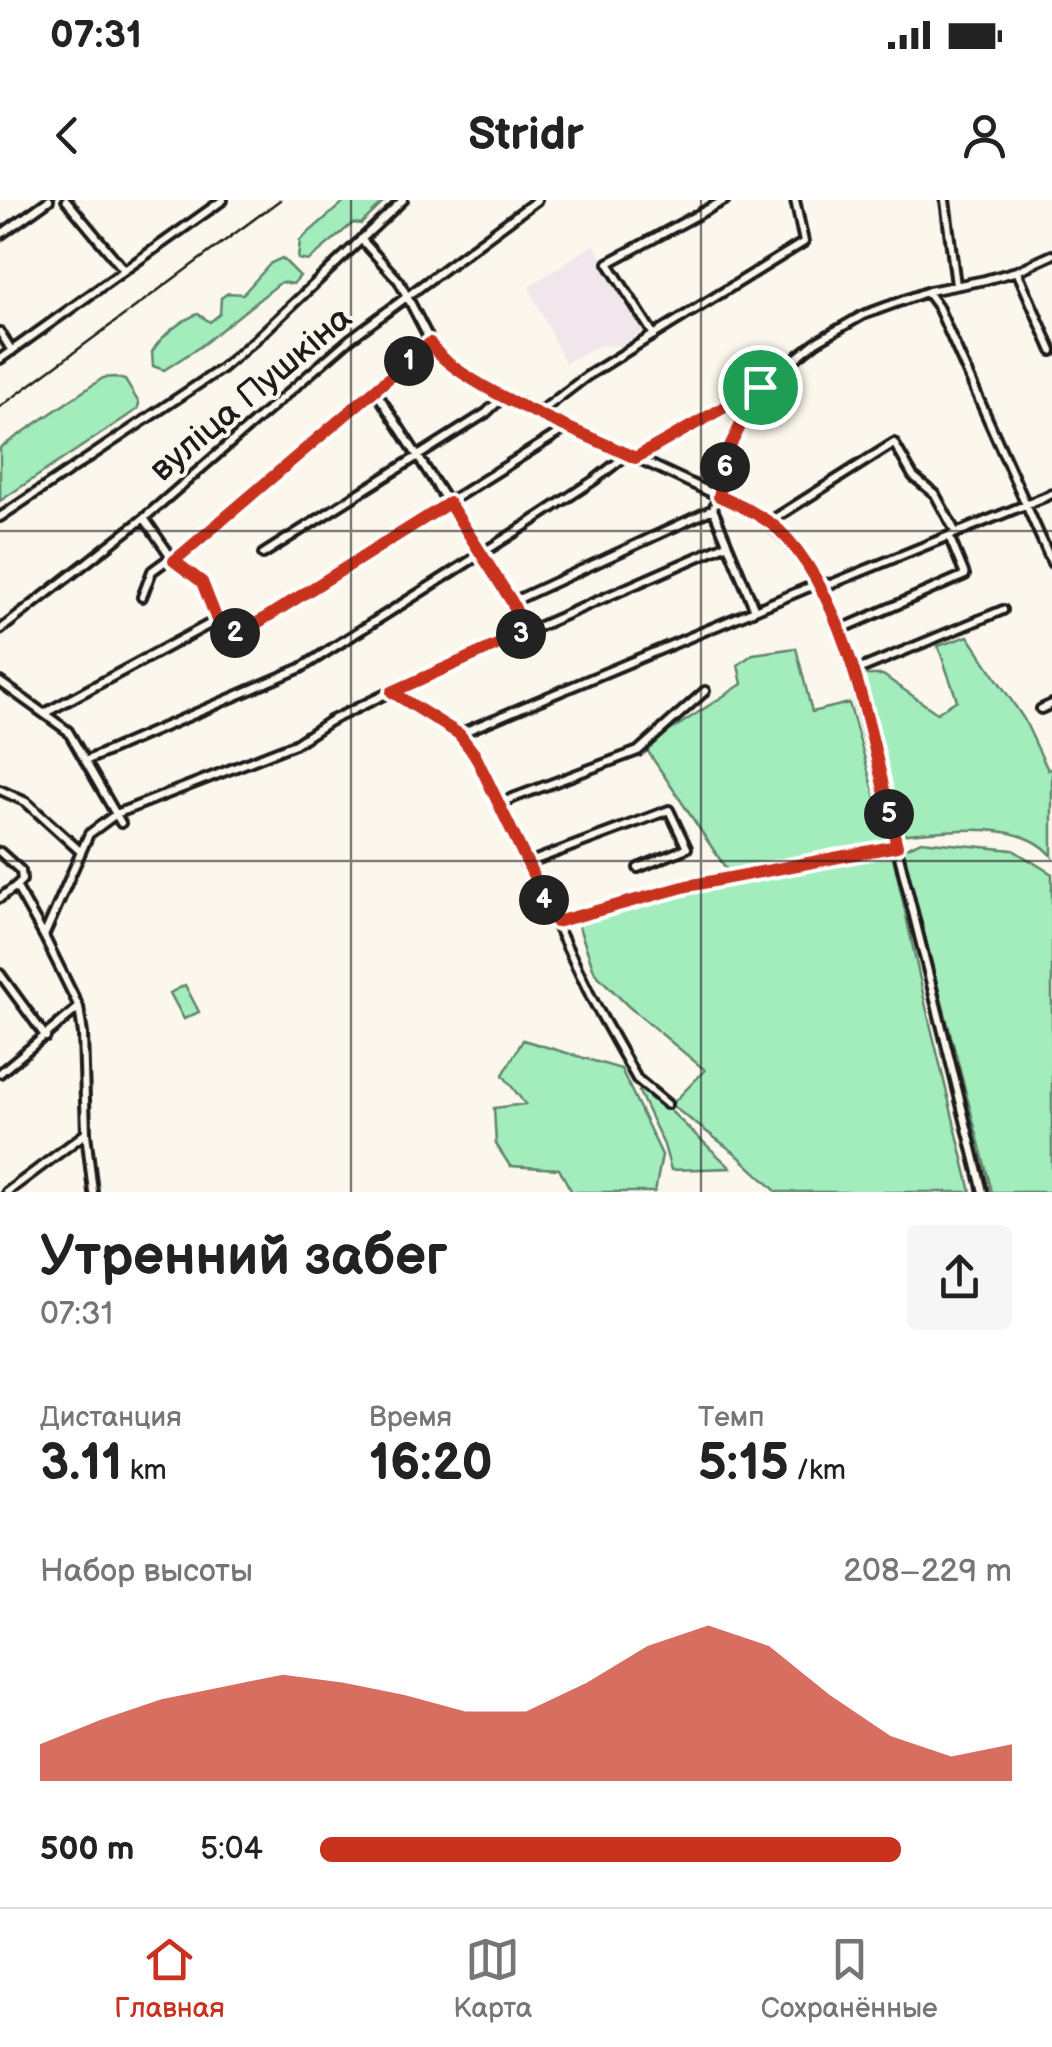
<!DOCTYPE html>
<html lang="ru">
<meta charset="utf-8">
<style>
body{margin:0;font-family:"Balsamiq Sans",sans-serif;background:#f6f6f6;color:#222;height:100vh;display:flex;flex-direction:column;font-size:38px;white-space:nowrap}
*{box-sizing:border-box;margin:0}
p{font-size:32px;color:#767676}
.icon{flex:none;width:55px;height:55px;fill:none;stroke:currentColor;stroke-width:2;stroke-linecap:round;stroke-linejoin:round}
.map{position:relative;height:992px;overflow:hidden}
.panel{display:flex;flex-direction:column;background:#fff;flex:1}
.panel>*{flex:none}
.pin{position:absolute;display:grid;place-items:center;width:85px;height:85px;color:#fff;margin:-42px;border:5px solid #fff;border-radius:50%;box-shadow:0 2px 10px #0007}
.km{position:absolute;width:50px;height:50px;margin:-25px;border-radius:50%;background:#222;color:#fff;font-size:28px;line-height:50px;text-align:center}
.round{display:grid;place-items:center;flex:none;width:105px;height:105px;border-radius:10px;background:#f6f6f6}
.headline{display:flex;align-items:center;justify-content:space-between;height:170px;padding:0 40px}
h1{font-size:55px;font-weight:700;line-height:75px}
.stats{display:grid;grid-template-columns:repeat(3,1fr);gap:15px;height:170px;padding:10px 40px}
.stats div{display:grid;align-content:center}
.stats b{font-size:50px;font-weight:700}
.stats small{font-size:28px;font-weight:400}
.stats p{font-size:28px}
.chart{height:280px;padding:20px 40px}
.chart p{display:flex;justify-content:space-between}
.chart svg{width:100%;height:180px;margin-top:10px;fill:#c8321e;opacity:.7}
ul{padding:0 40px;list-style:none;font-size:32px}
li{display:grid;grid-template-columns:160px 120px 1fr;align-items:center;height:75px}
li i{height:25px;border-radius:12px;background:#c8321e}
.status{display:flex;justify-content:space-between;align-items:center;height:70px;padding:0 50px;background:#fff;direction:ltr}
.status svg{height:28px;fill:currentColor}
header{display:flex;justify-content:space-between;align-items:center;height:130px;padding:0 40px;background:#fff;font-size:45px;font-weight:700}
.menu{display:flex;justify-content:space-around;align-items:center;height:140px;border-top:2px solid #e0e0e0;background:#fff;font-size:28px;color:#767676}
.menu a{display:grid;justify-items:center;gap:5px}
.menu .current{color:#c8321e}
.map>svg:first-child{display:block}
</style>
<div class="status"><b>07:31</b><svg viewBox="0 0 49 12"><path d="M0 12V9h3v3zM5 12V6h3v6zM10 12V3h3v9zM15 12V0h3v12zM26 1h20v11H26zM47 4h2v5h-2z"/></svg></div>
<header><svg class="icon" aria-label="back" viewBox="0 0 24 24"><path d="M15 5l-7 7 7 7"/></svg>Stridr<svg class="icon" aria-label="person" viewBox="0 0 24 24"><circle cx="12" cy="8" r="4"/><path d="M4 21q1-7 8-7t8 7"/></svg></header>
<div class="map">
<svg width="1052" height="992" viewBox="0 0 1052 992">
<rect width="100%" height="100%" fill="#fbf7ec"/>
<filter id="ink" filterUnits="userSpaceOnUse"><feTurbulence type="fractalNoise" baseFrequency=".01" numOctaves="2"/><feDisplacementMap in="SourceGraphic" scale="20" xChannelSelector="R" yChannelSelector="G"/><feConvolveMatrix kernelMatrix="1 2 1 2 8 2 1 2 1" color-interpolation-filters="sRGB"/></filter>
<g filter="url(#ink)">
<!-- built -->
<path fill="#f0e6ec" d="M594,44L644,130L620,146L599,145L565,163L529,87Z"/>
<!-- green -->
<path fill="#a3edbc" stroke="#60846c" stroke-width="2.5" d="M346,0H386L361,24L353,23L308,61L298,59L300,40Z
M282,58L300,76L293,84L281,82L201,146L164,170L153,166L152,152C161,136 181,120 198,114L210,122L220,114L221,98L228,93L243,94L271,63Z
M114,177L125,180L139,203L138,209L0,301V248L103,178Z
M968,436L1024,519L1048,570L1052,568V656C1022,618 942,631 899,635L862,475H883L937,513L957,500L938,446Z
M796,448L812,512L849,503L889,644L729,673L645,547L742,484L738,465L753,454Z
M921,641L1013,650L1052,674V992H992L902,650Z
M892,652L926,807L971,992H777L735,953L671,905L705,870L628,806L595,773L576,719L705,686Z
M185,785L199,812L184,819L170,793Z
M523,840L621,869L662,955L655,992H572L559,969L510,966L496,944L494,908L525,904L503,875Z
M644,886L731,968L671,970L664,945L639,892Z"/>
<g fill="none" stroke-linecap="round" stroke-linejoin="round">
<!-- minor casing -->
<g stroke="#1c1c1c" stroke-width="14">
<path id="minor" d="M66,0L124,70
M945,0L956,85
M0,35L49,0
M361,39L399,81L436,152L450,166L504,196L746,309C809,345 831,407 853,472L983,992
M1017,71L1052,151
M927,92L938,107L1052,363
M0,132L12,151
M654,135L608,63L725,0
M0,159L223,0
M375,190L512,402L526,432
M540,212L587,176L804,42L795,0
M635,258L760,187L816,142L863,115L929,91L985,80L1017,71L1052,55
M0,317L221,169L254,141L403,0
M144,318L174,361L202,382L217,420L238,435L568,227
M769,322L894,243L913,276L935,294L956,333
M263,354L486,213L504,196
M174,361L430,143
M142,397L152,371L171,357
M512,402L713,309
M755,410L713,309L720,291L730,246L758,189
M0,430L144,318L350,139L537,0
M839,430L965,375L949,336
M853,472L1003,410
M0,482L68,531L121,623
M394,492L459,534L475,555L592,799L637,879L667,904
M1041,509L1052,504
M45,513L217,420
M459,534L819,383L831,384L1052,294
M85,561L301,468L517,331L596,279L628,254
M0,590L26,602L80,651
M497,604L638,551L705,491
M0,652L21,671L22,680L16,686L44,736L79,807L83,834L86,933L93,992
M525,664L669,610L687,648L638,668
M0,698L16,686
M555,722L687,685L897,646
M44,736L89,634L116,614L295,544L330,521L392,491L725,345
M0,774L46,837
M0,873L78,808
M7,992L86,933"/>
</g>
<!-- minor -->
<use href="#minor" stroke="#fbf7ec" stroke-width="6"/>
<!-- rail -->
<path stroke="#1c1c1c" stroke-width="2.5" d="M0,207L280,0"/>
</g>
</g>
<g fill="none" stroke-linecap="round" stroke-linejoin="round" filter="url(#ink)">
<!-- route casing -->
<g stroke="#fff" stroke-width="20">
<path id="route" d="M430,143C455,185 587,234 635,258L760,187L730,246L719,296C739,305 762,315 779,330C851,399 873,550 897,646L687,686L556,722L475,555L459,534L392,492L526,432L512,402L449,303L238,435L217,420L202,382L174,361Z"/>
</g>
<!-- route -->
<use href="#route" stroke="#c8321e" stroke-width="12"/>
</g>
<!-- grid -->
<path fill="none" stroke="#1c1c1c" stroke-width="2.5" stroke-opacity="0.55" d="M351,0V992M701,0V992M0,331H1052M0,661H1052"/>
<g text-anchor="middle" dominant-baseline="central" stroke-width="8" stroke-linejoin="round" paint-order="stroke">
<!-- street labels -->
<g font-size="35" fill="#1c1c1c" stroke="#fbf7ec">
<text transform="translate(251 194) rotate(-40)">вуліца Пушкіна</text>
</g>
</g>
</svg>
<div class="pin" style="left:760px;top:187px;background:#1e9e55"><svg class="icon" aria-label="arrive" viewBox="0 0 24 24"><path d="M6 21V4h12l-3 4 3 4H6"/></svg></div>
<b class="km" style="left:409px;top:161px">1</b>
<b class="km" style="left:235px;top:433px">2</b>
<b class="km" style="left:521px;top:434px">3</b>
<b class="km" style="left:544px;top:700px">4</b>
<b class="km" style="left:889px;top:614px">5</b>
<b class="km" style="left:725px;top:267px">6</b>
</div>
<section class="panel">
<div class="headline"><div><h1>Утренний забег</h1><p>07:31</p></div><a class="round"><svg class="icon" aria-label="share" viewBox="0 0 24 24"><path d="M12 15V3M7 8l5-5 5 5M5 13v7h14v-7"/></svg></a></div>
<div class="stats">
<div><p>Дистанция</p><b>3.11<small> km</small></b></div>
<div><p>Время</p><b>16:20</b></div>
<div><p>Темп</p><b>5:15<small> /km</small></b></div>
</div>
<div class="chart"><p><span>Набор высоты</span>208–229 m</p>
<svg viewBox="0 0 160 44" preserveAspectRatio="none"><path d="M0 44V35L10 29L20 24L30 21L40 18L50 20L60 23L70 27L80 27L90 20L100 11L110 6L120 11L130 23L140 33L150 38L160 35V44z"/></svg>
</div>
<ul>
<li><b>500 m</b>5:04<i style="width:84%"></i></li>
</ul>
</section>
<nav class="menu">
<a class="current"><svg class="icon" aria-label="home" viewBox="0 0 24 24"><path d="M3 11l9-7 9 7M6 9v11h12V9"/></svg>Главная</a>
<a><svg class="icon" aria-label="map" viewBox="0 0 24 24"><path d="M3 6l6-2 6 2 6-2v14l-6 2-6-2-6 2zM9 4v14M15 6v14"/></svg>Карта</a>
<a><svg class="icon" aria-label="saved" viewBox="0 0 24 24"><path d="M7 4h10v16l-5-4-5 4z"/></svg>Сохранённые</a>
</nav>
